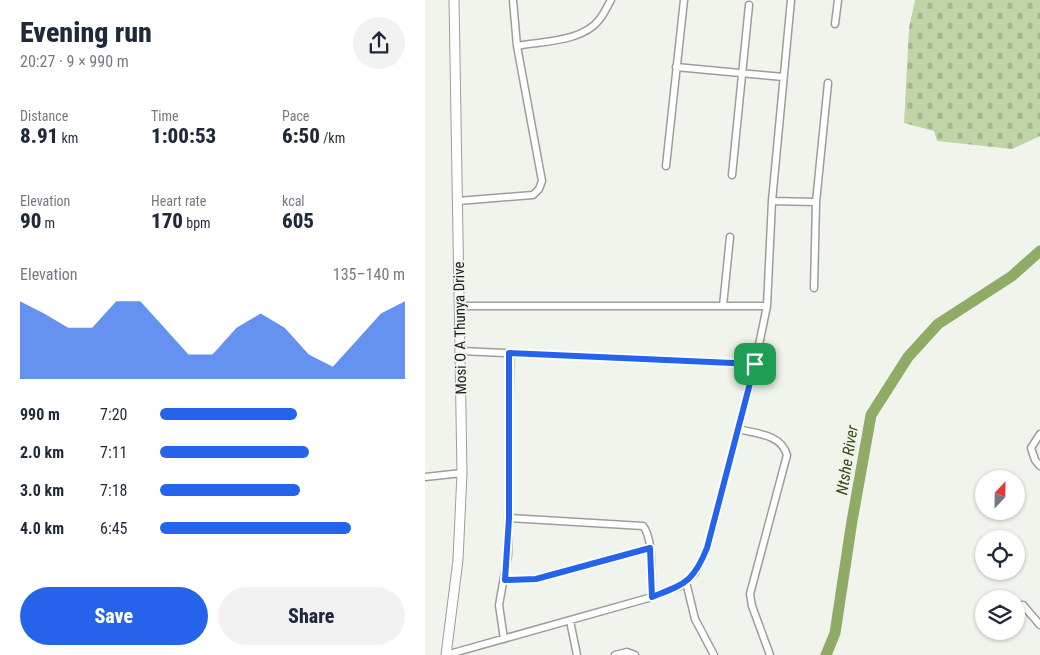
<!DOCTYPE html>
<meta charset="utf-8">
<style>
body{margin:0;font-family:"Roboto Condensed",sans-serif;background:#f2f2f3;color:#1f2937;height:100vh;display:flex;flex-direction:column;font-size:19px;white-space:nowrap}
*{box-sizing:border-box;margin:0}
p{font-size:16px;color:#747a83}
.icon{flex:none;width:28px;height:28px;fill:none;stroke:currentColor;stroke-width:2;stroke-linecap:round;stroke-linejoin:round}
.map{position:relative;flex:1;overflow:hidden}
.side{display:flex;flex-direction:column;background:#fff;width:425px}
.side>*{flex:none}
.needle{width:32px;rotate:22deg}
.buttons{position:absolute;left:550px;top:470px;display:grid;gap:10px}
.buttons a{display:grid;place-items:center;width:50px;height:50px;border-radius:50%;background:#fff;box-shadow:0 1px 4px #0004;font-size:25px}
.pin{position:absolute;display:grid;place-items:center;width:42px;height:42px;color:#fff;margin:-21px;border-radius:10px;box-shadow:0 2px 8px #0006}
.round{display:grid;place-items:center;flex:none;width:52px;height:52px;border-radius:26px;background:#f2f2f3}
.headline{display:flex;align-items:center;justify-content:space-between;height:85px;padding:0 20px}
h1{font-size:28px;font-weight:800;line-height:38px}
.metrics{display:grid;grid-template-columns:repeat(3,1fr);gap:8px;height:85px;padding:5px 20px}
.metrics div{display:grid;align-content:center}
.metrics b{font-size:21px;font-weight:800}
.metrics small{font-size:14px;font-weight:400}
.metrics p{font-size:14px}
.chart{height:140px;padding:10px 20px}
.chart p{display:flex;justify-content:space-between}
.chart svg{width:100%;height:90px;margin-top:5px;fill:#2563eb;opacity:.7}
.primary-button{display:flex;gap:10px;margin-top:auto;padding:10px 20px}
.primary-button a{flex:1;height:58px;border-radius:30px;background:#2563eb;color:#fff;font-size:20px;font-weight:800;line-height:58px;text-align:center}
.primary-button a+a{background:#f2f2f3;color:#1f2937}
ul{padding:0 20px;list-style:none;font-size:16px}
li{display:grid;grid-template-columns:80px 60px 1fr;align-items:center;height:38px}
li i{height:12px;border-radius:6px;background:#2563eb}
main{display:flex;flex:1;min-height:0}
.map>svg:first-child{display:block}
</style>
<main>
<section class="side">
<div class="headline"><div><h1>Evening run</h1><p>20:27 · 9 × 990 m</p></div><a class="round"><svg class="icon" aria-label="share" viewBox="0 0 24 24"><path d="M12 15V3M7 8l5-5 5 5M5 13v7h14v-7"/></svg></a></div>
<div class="metrics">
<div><p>Distance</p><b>8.91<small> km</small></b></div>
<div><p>Time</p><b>1:00:53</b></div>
<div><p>Pace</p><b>6:50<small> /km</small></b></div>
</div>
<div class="metrics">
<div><p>Elevation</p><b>90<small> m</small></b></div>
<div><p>Heart rate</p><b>170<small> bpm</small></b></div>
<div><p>kcal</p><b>605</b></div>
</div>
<div class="chart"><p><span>Elevation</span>135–140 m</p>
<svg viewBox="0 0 160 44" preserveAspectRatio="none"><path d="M0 44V6L10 12L20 19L30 19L40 6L50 6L60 19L70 32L80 32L90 19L100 12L110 19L120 32L130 38L140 25L150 12L160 6V44z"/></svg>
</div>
<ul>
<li><b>990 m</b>7:20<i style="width:56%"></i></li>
<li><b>2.0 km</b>7:11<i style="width:61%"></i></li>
<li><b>3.0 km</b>7:18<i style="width:57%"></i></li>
<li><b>4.0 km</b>6:45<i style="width:78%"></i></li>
</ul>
<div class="primary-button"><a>Save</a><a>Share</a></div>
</section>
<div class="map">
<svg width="615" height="655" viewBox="0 0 615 655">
<defs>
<pattern id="cemetery-stones" width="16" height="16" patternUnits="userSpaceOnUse" patternTransform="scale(1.25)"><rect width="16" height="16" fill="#c1d4a7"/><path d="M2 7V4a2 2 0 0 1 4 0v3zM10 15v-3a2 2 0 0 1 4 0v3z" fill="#a5b58f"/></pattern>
</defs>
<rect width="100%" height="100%" fill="#f1f4ed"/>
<!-- cemetery -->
<path fill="url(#cemetery-stones)" d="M490,0H615V136L587,149L512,141L509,131L479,123L484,28Z"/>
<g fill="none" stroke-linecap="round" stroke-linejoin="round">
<!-- river -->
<path stroke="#8fab66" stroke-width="11" d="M401,655L410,633L427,521L446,415L483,357L513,324L587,276L615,251"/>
<!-- street casing -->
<g stroke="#9c9f99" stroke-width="9">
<path id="street" d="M410,24L413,0
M92,46C117,41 157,42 174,20C179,14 182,7 186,0
M251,67L358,77
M241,166L259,0
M307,175L324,5
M33,201L108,195L114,189L117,181L92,46L88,0
M347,201L391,202
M389,288L391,202L403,83
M36,306H342
M298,306L305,237
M36,351L330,364
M313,429C332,434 356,434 362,455L325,594L327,606L345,655
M615,434L606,448L610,460L615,466
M0,477L37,473
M84,518L218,526C229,538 226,580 227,597
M80,580L111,579L225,548
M261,582L270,619L289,655
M598,605L615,625
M145,621L152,655
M79,639L74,605L83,555L85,353
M21,655L227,597L255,586L270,573L282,549L330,364L342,306L347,201L366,0
M190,655L202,652L210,655"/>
</g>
<!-- secondary casing -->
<g stroke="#9c9f99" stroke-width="11">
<path id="secondary" d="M21,655L33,560L37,473L29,0"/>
</g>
<!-- street -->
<use href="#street" stroke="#fff" stroke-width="6"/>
<!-- secondary -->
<use href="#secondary" stroke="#fff" stroke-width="9"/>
</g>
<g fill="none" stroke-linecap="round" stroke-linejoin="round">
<!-- route casing -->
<g stroke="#fff" stroke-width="10">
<path id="route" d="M84,353L330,364L282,548C268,583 259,584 227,597L225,548L111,579L80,580L84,518Z"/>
</g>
<!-- route -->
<use href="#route" stroke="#2563eb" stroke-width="6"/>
</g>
<g text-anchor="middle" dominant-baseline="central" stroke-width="4" stroke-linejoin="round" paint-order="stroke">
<!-- street labels -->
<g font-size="15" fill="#1a1c19" stroke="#f1f4ed">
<text transform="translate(35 328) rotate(-91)">Mosi O A Thunya Drive</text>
</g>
<!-- water labels -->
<g font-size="16" font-style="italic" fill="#374a17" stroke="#f1f4ed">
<text transform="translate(422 460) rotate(-81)">Ntshe River</text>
</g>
</g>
</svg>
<div class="buttons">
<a><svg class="needle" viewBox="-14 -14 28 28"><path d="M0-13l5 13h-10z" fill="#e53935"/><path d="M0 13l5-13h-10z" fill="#747a83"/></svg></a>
<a><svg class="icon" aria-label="locate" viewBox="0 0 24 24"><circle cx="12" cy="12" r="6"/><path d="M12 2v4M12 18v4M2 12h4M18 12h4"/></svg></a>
<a><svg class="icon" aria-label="layers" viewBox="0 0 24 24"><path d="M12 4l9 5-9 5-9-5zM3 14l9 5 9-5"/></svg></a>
</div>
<div class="pin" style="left:330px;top:364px;background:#1e9e55"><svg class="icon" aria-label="arrive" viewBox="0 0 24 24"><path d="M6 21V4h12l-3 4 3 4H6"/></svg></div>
</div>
</main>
